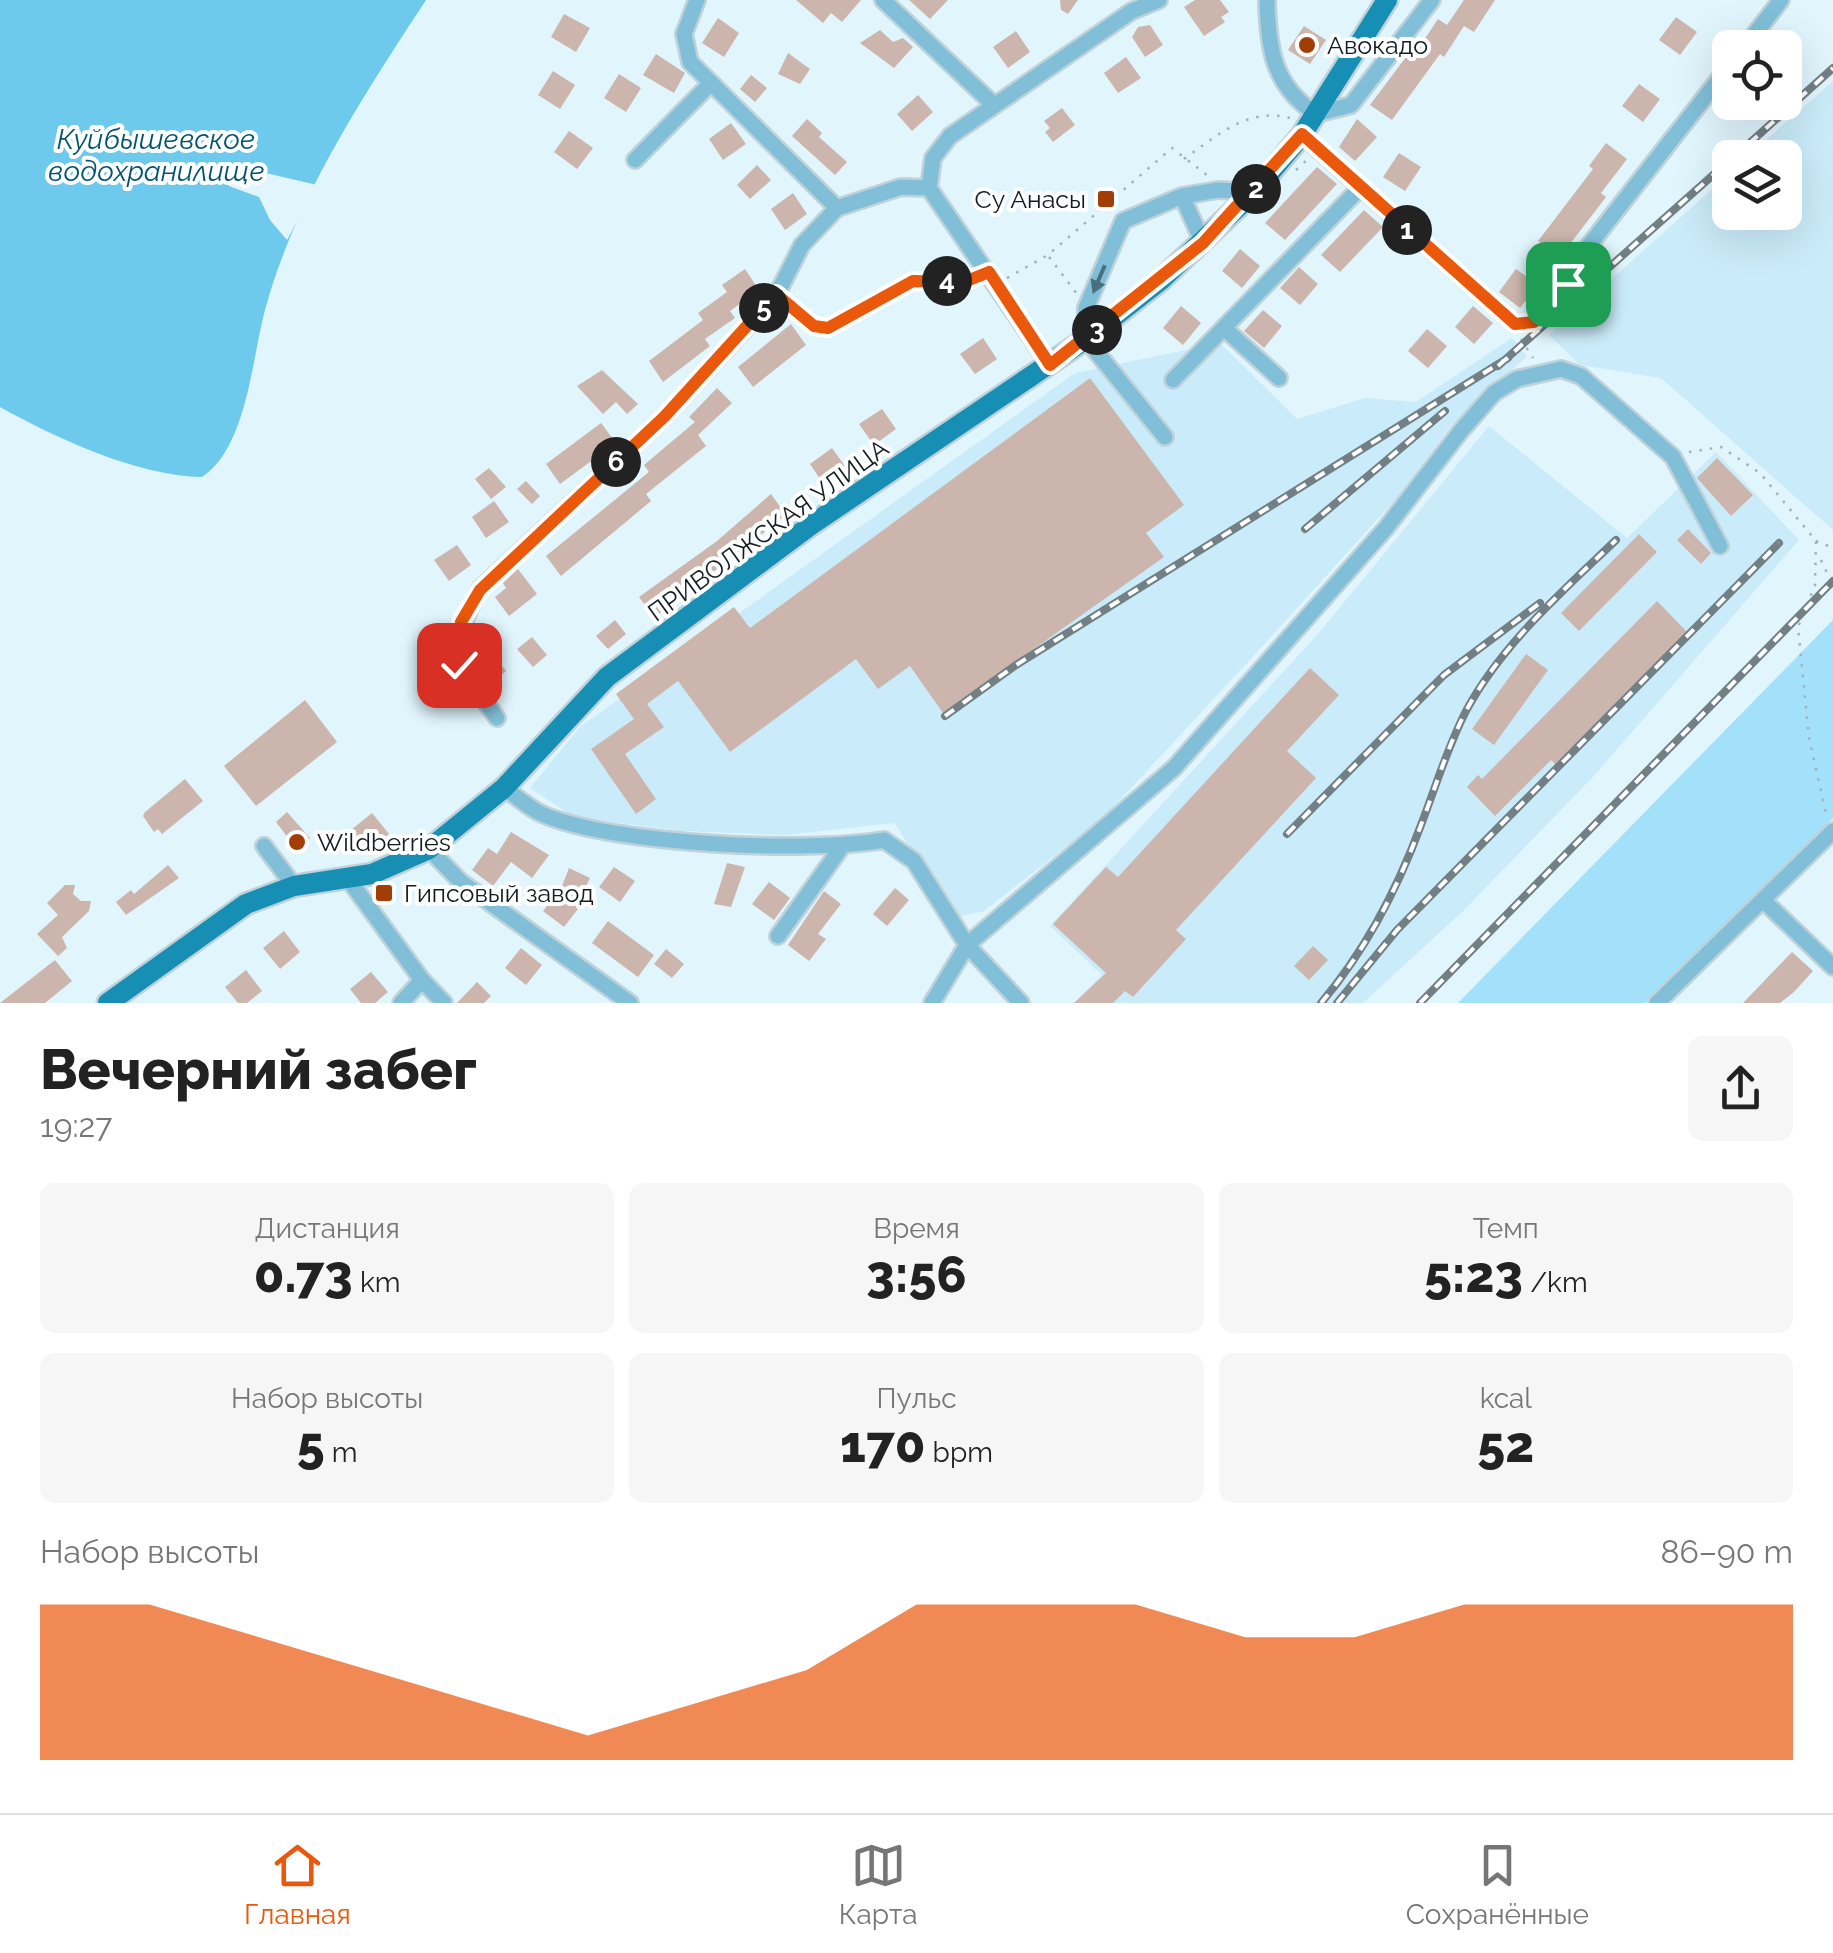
<!DOCTYPE html>
<html lang="ru">
<meta charset="utf-8">
<style>
body{margin:0;font-family:Raleway,sans-serif;background:#f6f6f6;color:#222;height:100vh;display:flex;flex-direction:column;font-size:38px;white-space:nowrap}
*{box-sizing:border-box;margin:0}
p{font-size:32px;color:#767676}
.icon{flex:none;width:55px;height:55px;fill:none;stroke:currentColor;stroke-width:2;stroke-linecap:round;stroke-linejoin:round}
.map{position:relative;height:1003px;overflow:hidden}
.drawer{display:flex;flex-direction:column;background:#fff;flex:1}
.drawer>*{flex:none}
.fabs{position:absolute;left:1712px;top:30px;display:grid;gap:20px}
.fabs a{display:grid;place-items:center;width:90px;height:90px;border-radius:15px;background:#fff;box-shadow:0 10px 40px #0002;font-size:50px}
.pin{position:absolute;display:grid;place-items:center;width:85px;height:85px;color:#fff;margin:-42px;border-radius:20px;box-shadow:0 5px 15px #0006}
.km{position:absolute;width:50px;height:50px;margin:-25px;border-radius:50%;background:#222;color:#fff;font-size:28px;line-height:50px;text-align:center}
.round{display:grid;place-items:center;flex:none;width:105px;height:105px;border-radius:15px;background:#f6f6f6}
.head{display:flex;align-items:center;justify-content:space-between;height:170px;padding:0 40px}
h1{font-size:55px;font-weight:800;line-height:75px}
.figures{display:grid;grid-template-columns:repeat(3,1fr);gap:15px;height:170px;padding:10px 40px}
.figures div{display:grid;align-content:center;border-radius:15px;background:#f6f6f6;text-align:center}
.figures b{font-size:50px;font-weight:800}
.figures small{font-size:28px;font-weight:400}
.figures p{font-size:28px}
.chart{height:280px;padding:20px 40px}
.chart p{display:flex;justify-content:space-between}
.chart svg{width:100%;height:180px;margin-top:10px;fill:#ea580c;opacity:.7}
.tab-bar{display:flex;justify-content:space-around;align-items:center;height:140px;border-top:2px solid #e0e0e0;background:#fff;font-size:28px;color:#767676}
.tab-bar a{display:grid;justify-items:center;gap:5px}
.tab-bar .active{color:#ea580c}
.map>svg:first-child{display:block}
</style>
<div class="map">
<svg width="1833" height="1003" viewBox="0 0 1833 1003">
<rect width="100%" height="100%" fill="#e1f5fd"/>
<!-- built -->
<path fill="#caebf9" d="M1833,81V530L1661,378L1580,365L1549,335L1730,173V212H1785V158L1747,157Z
M1512,338L1527,356L1451,426L1395,500L1247,663L1105,816L984,911L952,918L895,823L785,835L680,831L574,817L530,788L580,727L1075,373L1220,343L1297,419L1365,398L1416,402Z
M1489,426L1627,538L1716,452L1799,540L1593,777L1462,912L1363,1003H1074L1102,975L1050,926L1318,634Z"/>
<!-- green -->
<path fill="#a3e0f9" d="M1833,620V818L1731,924L1645,1003H1458Z"/>
<!-- water -->
<path fill="#6dcaed" d="M0,0H426C364,95 295,199 265,310C252,358 247,448 202,477C137,476 56,438 0,407Z"/>
<!-- pier -->
<path fill="#e1f5fd" d="M230,172L266,173L317,185L287,240L270,220L259,197L229,186Z"/>
<!-- building -->
<path fill="#ccb5ac" d="M796,0H861L842,22L831,13L823,23Z
M909,0H948L930,19Z
M1060,0H1078L1068,14L1061,10Z
M1195,0H1220L1229,12L1221,17L1225,22L1204,36L1184,7Z
M1464,0H1495L1474,32L1464,26L1444,57L1440,54L1392,120L1370,105L1412,49L1416,52L1438,19L1447,25Z
M564,14L590,28L576,52L551,37Z
M1676,17L1697,32L1680,55L1659,40Z
M718,18L739,33L724,57L702,43Z
M1150,25L1163,45L1145,57L1132,37L1138,27Z
M1304,26L1326,40L1310,64L1288,50Z
M880,30L893,42L903,38L913,47L894,68L860,43Z
M1016,31L1030,52L1008,68L993,47Z
M788,53L810,69L800,84L778,74Z
M656,54L685,73L674,93L643,75Z
M1126,57L1141,78L1118,93L1104,73Z
M553,71L575,85L560,109L538,95Z
M619,74L641,88L626,112L604,98Z
M751,75L767,88L755,102L740,89Z
M1639,84L1660,99L1643,122L1622,106Z
M918,95L933,112L912,131L897,114Z
M1062,108L1075,125L1053,142L1045,132L1050,128L1044,121Z
M807,119L822,133L819,137L847,162L835,175L792,136Z
M1357,119L1377,137L1355,161L1339,147Z
M731,123L746,144L723,160L709,139Z
M569,131L593,148L577,169L554,152Z
M1606,143L1627,159L1601,193L1606,197L1560,257L1538,241L1593,169L1589,166Z
M1399,153L1421,167L1405,191L1383,177Z
M757,165L771,180L750,199L737,185Z
M1317,167L1337,184L1285,240L1265,223Z
M793,193L807,214L785,230L771,209Z
M1364,210L1383,227L1340,272L1321,255Z
M1240,249L1260,266L1242,288L1222,271Z
M1299,267L1318,284L1300,305L1280,288Z
M745,269L759,290L730,311L735,318L705,339L710,346L663,382L649,361L703,320L698,313L727,292L722,285Z
M1516,269L1538,285L1520,308L1499,292Z
M1181,306L1201,323L1183,345L1163,328Z
M1473,306L1493,323L1474,344L1455,327Z
M1263,310L1282,326L1264,348L1244,331Z
M791,324L806,345L753,387L738,367Z
M1427,329L1447,346L1428,368L1408,351Z
M983,338L997,359L975,374L960,354Z
M602,370L638,404L627,414L616,402L603,414L577,386Z
M1090,378L1184,505L1146,533L1164,557L943,713L910,666L878,689L856,659L730,752L678,681L647,704L664,727L625,754L656,799L636,814L591,749L634,719L616,694L734,607L750,628Z
M717,388L732,403L698,435L706,446L646,494L651,501L561,576L546,556L649,472L644,465L695,422L689,417Z
M882,409L896,429L874,445L859,424Z
M601,423L616,443L560,484L546,464Z
M832,448L847,469L824,485L810,464Z
M1717,458L1753,495L1731,516L1697,478Z
M489,468L506,487L491,499L475,479Z
M526,481L540,496L532,504L517,489Z
M771,494L786,515L654,618L639,597L717,541Z
M494,501L509,522L486,538L472,517Z
M1688,529L1711,553L1701,564L1677,540Z
M1639,534L1657,552L1579,631L1561,613Z
M457,545L471,565L449,581L434,560Z
M518,569L537,594L509,616L495,597L506,588L503,583Z
M1657,601L1687,632L1556,765L1551,760L1495,816L1467,787L1478,775L1482,779Z
M615,620L626,634L608,649L596,636Z
M532,637L547,655L533,667L517,649Z
M1526,654L1548,670L1494,745L1472,729Z
M494,656L506,671L493,682L480,667Z
M1310,668L1339,695L1287,751L1316,778L1176,930L1186,939L1133,997L1125,991L1113,1003H1074L1106,973L1053,924L1106,867L1118,877Z
M305,700L337,742L256,806L224,766Z
M185,779L203,801L162,834L158,829L154,832L143,816L145,812Z
M287,812L310,838L298,851L276,822Z
M372,813L389,834L368,851L351,830Z
M511,832L549,855L532,878L511,862L493,886L472,870L488,848L497,854Z
M727,863L745,867L731,907L714,904Z
M168,865L179,878L126,915L116,902L131,890L134,894Z
M614,867L635,881L620,902L599,887Z
M569,868L590,878L578,903L581,905L564,927L543,911L562,886Z
M769,882L790,898L774,920L752,904Z
M65,885H75L73,894L81,901H91L89,911L62,937L67,948L58,956L37,934L58,915L47,903Z
M895,888L909,900L887,926L873,914Z
M824,891L841,904L818,934L826,939L809,961L788,945Z
M608,921L654,955L638,977L592,943Z
M284,931L300,952L280,969L263,948Z
M1313,946L1328,960L1309,980L1294,966Z
M521,948L542,965L526,985L505,968Z
M666,949L684,964L672,978L654,964Z
M1792,952L1813,971L1794,992L1780,1003H1743Z
M55,960L72,981L45,1003H0Z
M246,970L262,991L247,1003H238L225,987Z
M371,972L388,992L375,1003H361L350,989Z
M477,982L491,996L484,1003H457Z"/>
<g fill="none" stroke-linecap="round" stroke-linejoin="round">
<!-- minor casing -->
<g stroke="#c0d2d9" stroke-width="20">
<path id="minor" d="M697,0L684,34L690,62L837,208
M883,0L993,104
M1267,0C1268,48 1273,86 1316,114L1351,105L1432,0
M1744,48L1781,0
M1302,135L1515,324L1534,322L1568,284L1587,248L1730,65
M635,160L711,83
M929,188L1050,365
M1182,196L1218,190L1254,192
M1224,328L1279,378
M1173,380L1360,188
M1165,437L1086,339V308L1123,221L1182,196L1203,243
M497,718C458,663 444,654 480,589L665,416L777,294L802,245L837,208L901,187L929,188L933,158L950,136L1132,11L1159,0
M504,788C516,796 529,808 542,814C612,845 808,853 884,840L914,861L967,945L1021,1003
M264,846L294,886
M429,849L461,882L630,1003
M349,880L422,980L401,1003
M1765,902L1833,967
M778,936L841,848
M422,980L444,1003
M932,1003L967,945L1174,768L1386,528L1460,432L1494,393L1517,379L1561,369L1581,376L1673,457L1720,546
M1657,1003L1833,831"/>
</g>
<!-- major casing -->
<g stroke="#c0d2d9" stroke-width="25">
<path id="major" d="M108,1003L246,904L294,886L372,874L429,849L504,788L607,677L811,525L1086,339L1160,281L1254,192L1302,135L1387,0"/>
</g>
<!-- path -->
<path stroke="#a1b1b8" stroke-width="2.5" stroke-dasharray="2.5 8" stroke-linecap="butt" d="M1184,159C1218,135 1248,107 1290,118
M1296,170L1309,158
M1049,257L1077,294
M1007,278L1048,255L1172,148L1208,176
M789,305L813,326L828,328L913,281L971,279
M1521,339L1533,358
M1689,452L1721,447L1760,473L1816,541L1815,585L1798,627L1809,738L1827,818
M1816,541L1833,548
M1821,560L1833,586"/>
<!-- minor -->
<use href="#minor" stroke="#81bfd8" stroke-width="15"/>
<!-- major -->
<use href="#major" stroke="#178eb3" stroke-width="20"/>
<!-- rail casing -->
<g stroke="#728085" stroke-width="8">
<path id="rail" d="M1733,158L1833,68
M1498,366L1730,160
M1305,529L1445,411
M945,716L1016,665L1508,358
M1287,834L1444,675L1540,603
M1321,1003C1366,950 1397,890 1421,825C1436,786 1447,748 1466,711C1502,644 1562,592 1616,540
M1337,1003L1397,930L1779,543
M1420,1003L1833,581"/>
</g>
<!-- rail -->
<use href="#rail" stroke="#fefefe" stroke-width="4" stroke-dasharray="11" stroke-linecap="butt"/>
</g>
<!-- one-way arrows -->
<defs><path id="oneway-solid" d="M-6-.8H1V-3.2L6.5 0L1 3.2V.8H-6Z" transform="scale(2.5)"/></defs>
<use fill="#4a6e7c" href="#oneway-solid" transform="translate(1099 279) rotate(113)"/>
<g fill="none" stroke-linecap="round" stroke-linejoin="round">
<!-- route casing -->
<g stroke="#fff" stroke-width="20">
<path id="route" d="M459,665L461,622L480,590L665,416L776,294L814,326L828,328L913,281L964,282L989,272L1050,365L1203,243L1302,134L1515,324L1534,322L1568,284"/>
</g>
<!-- route -->
<use href="#route" stroke="#ea580c" stroke-width="12"/>
</g>
<!-- markers -->
<g fill="#a23e05" stroke="#fefefe" stroke-width="4">
<circle cx="1307" cy="45" r="10"/>
<rect x="1096" y="189" width="20" height="20" rx="5"/>
<circle cx="297" cy="842" r="10"/>
<rect x="374" y="883" width="20" height="20" rx="5"/>
</g>
<g text-anchor="middle" dominant-baseline="central" stroke-width="8" stroke-linejoin="round" paint-order="stroke">
<!-- poi labels -->
<g font-size="25" fill="#131c1f" stroke="#fefefe" text-anchor="start">
<text x="1327" y="45">Авокадо</text>
<text x="1086" y="199" text-anchor="end">Су Анасы</text>
<text x="317" y="842">Wildberries</text>
<text x="404" y="893">Гипсовый завод</text>
</g>
<!-- street labels -->
<g font-size="25" fill="#131c1f" stroke="#fefefe">
<text transform="translate(768 530) rotate(-36)">ПРИВОЛЖСКАЯ УЛИЦА</text>
</g>
<!-- water labels -->
<g font-size="28" font-style="italic" fill="#00546c" stroke="#fefefe">
<text x="156" y="139">Куйбышевское<tspan x="156" dy="32">водохранилище</tspan></text>
</g>
</g>
</svg>
<div class="fabs">
<a><svg class="icon" aria-label="locate" viewBox="0 0 24 24"><circle cx="12" cy="12" r="6"/><path d="M12 2v4M12 18v4M2 12h4M18 12h4"/></svg></a>
<a><svg class="icon" aria-label="layers" viewBox="0 0 24 24"><path d="M12 4l9 5-9 5-9-5zM3 14l9 5 9-5"/></svg></a>
</div>
<div class="pin" style="left:1568px;top:284px;background:#1e9e55"><svg class="icon" aria-label="arrive" viewBox="0 0 24 24"><path d="M6 21V4h12l-3 4 3 4H6"/></svg></div>
<div class="pin" style="left:459px;top:665px;background:#d93025"><svg class="icon" aria-label="check" viewBox="0 0 24 24"><path d="M5 12l5 5 9-10"/></svg></div>
<b class="km" style="left:1407px;top:230px">1</b>
<b class="km" style="left:1256px;top:189px">2</b>
<b class="km" style="left:1097px;top:330px">3</b>
<b class="km" style="left:947px;top:281px">4</b>
<b class="km" style="left:764px;top:308px">5</b>
<b class="km" style="left:616px;top:462px">6</b>
</div>
<section class="drawer">
<div class="head"><div><h1>Вечерний забег</h1><p>19:27</p></div><a class="round"><svg class="icon" aria-label="share" viewBox="0 0 24 24"><path d="M12 15V3M7 8l5-5 5 5M5 13v7h14v-7"/></svg></a></div>
<div class="figures">
<div><p>Дистанция</p><b>0.73<small> km</small></b></div>
<div><p>Время</p><b>3:56</b></div>
<div><p>Темп</p><b>5:23<small> /km</small></b></div>
</div>
<div class="figures">
<div><p>Набор высоты</p><b>5<small> m</small></b></div>
<div><p>Пульс</p><b>170<small> bpm</small></b></div>
<div><p>kcal</p><b>52</b></div>
</div>
<div class="chart"><p><span>Набор высоты</span>86–90 m</p>
<svg viewBox="0 0 160 44" preserveAspectRatio="none"><path d="M0 44V6L10 6L20 14L30 22L40 30L50 38L60 30L70 22L80 6L90 6L100 6L110 14L120 14L130 6L140 6L150 6L160 6V44z"/></svg>
</div>
</section>
<nav class="tab-bar">
<a class="active"><svg class="icon" aria-label="home" viewBox="0 0 24 24"><path d="M3 11l9-7 9 7M6 9v11h12V9"/></svg>Главная</a>
<a><svg class="icon" aria-label="map" viewBox="0 0 24 24"><path d="M3 6l6-2 6 2 6-2v14l-6 2-6-2-6 2zM9 4v14M15 6v14"/></svg>Карта</a>
<a><svg class="icon" aria-label="saved" viewBox="0 0 24 24"><path d="M7 4h10v16l-5-4-5 4z"/></svg>Сохранённые</a>
</nav>
